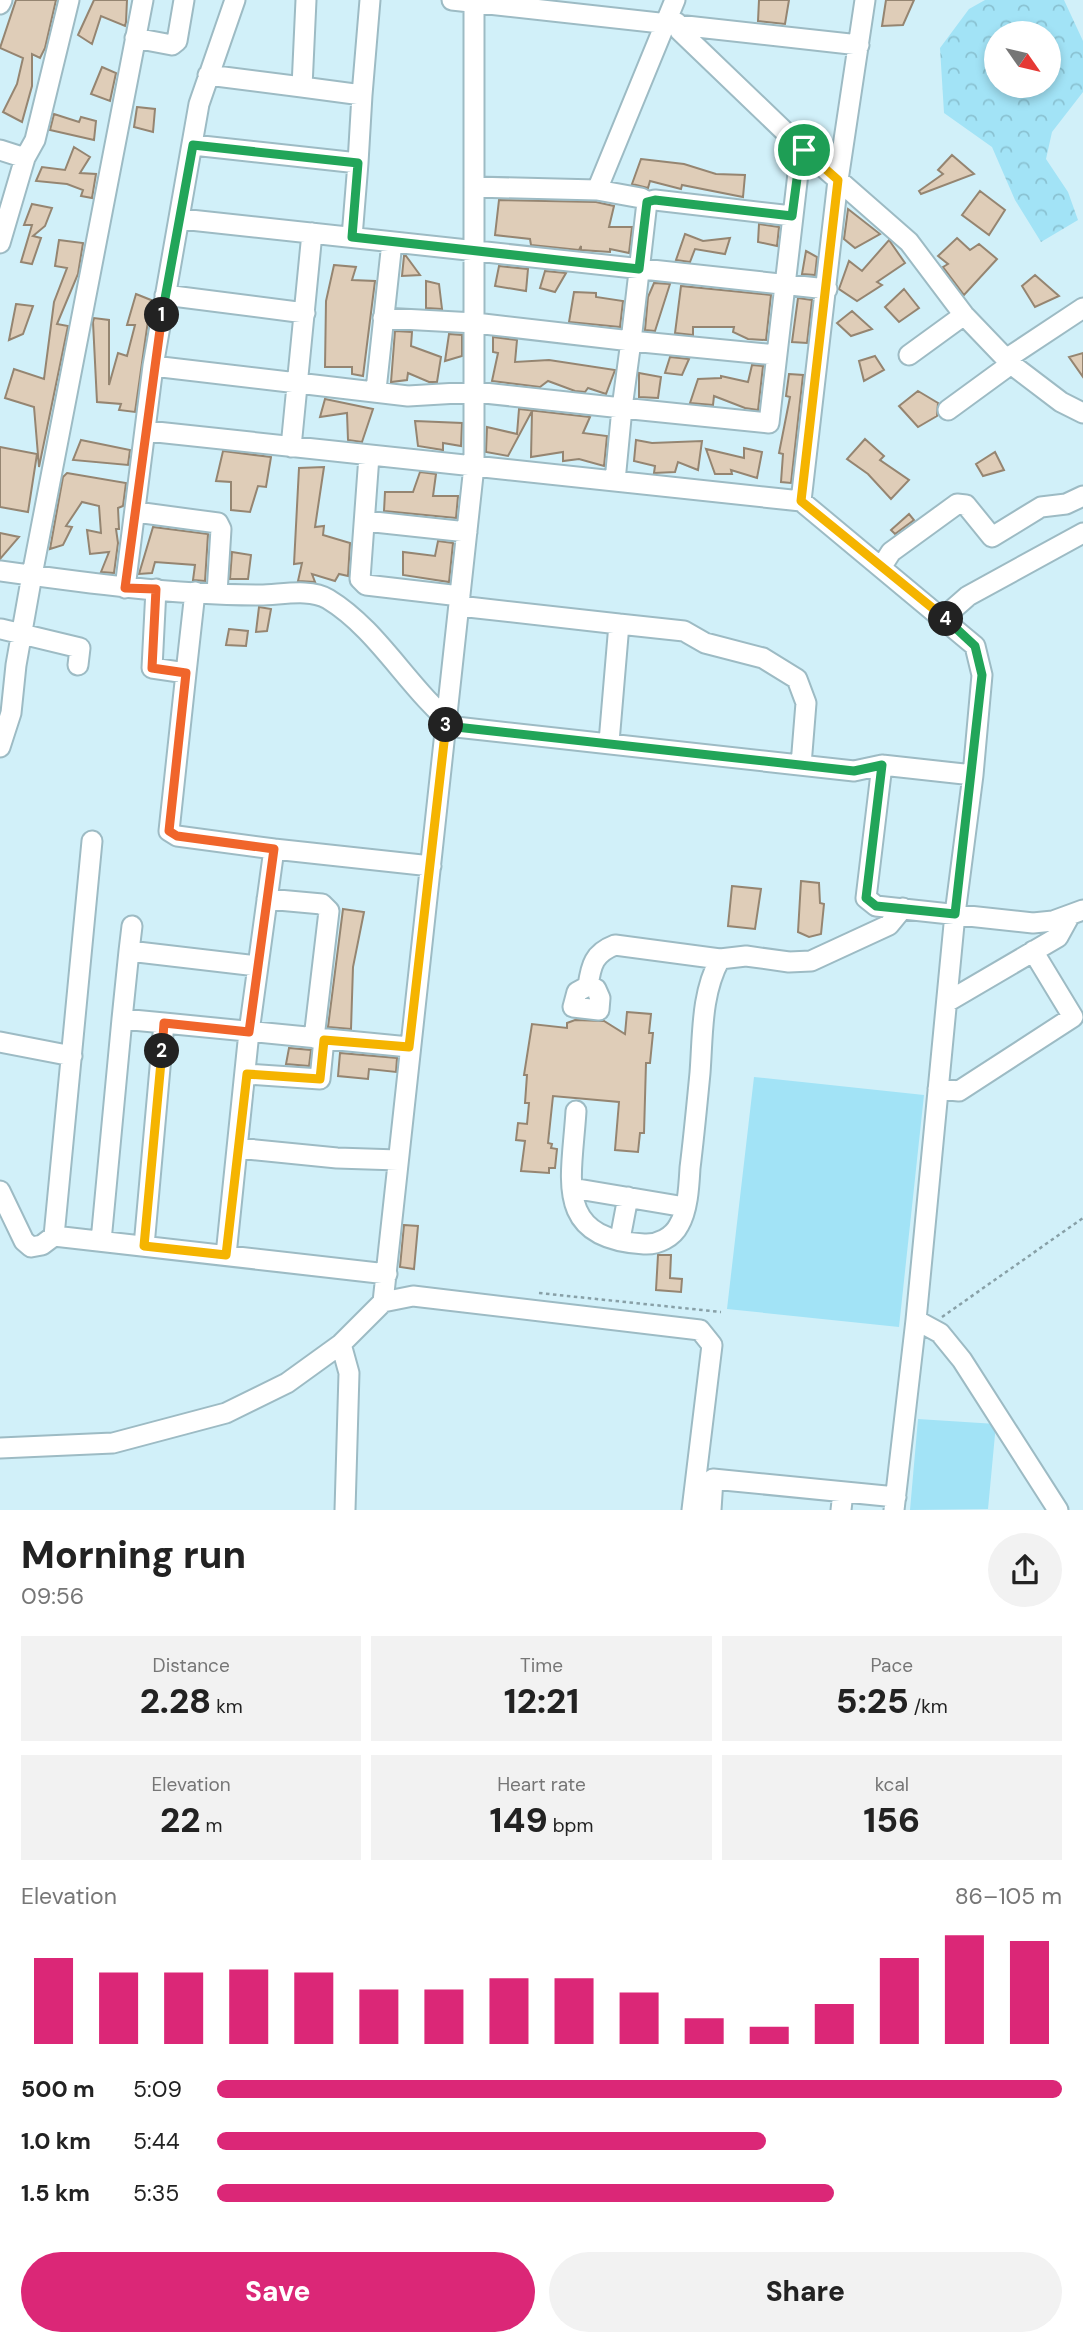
<!DOCTYPE html>
<meta charset="utf-8">
<style>
body{margin:0;font-family:"DM Sans",sans-serif;background:#f2f2f2;color:#222;height:100vh;display:flex;flex-direction:column;font-size:26px;white-space:nowrap}
*{box-sizing:border-box;margin:0}
p{font-size:23px;color:#767676}
.icon{flex:none;width:38px;height:38px;fill:none;stroke:currentColor;stroke-width:2;stroke-linecap:round;stroke-linejoin:round}
.map{position:relative;height:1510px;overflow:hidden}
.sheet{display:flex;flex-direction:column;background:#fff;flex:1}
.sheet>*{flex:none}
.needle{width:46px;rotate:124deg}
.tools{position:absolute;left:984px;top:21px;display:grid;gap:14px}
.tools a{display:grid;place-items:center;width:77px;height:77px;border-radius:50%;background:#fff;box-shadow:0 4px 10px #0003;font-size:35px}
.pin{position:absolute;display:grid;place-items:center;width:60px;height:60px;color:#fff;margin:-30px;border:4px solid #fff;border-radius:50%;box-shadow:0 2px 7px #0007}
.km{position:absolute;width:35px;height:35px;margin:-18px;border-radius:50%;background:#222;color:#fff;font-size:19px;line-height:35px;text-align:center}
.round{display:grid;place-items:center;flex:none;width:74px;height:74px;border-radius:37px;background:#f2f2f2}
.overview{display:flex;align-items:center;justify-content:space-between;height:119px;padding:0 21px}
h1{font-size:38px;font-weight:800;line-height:52px}
.stats{display:grid;grid-template-columns:repeat(3,1fr);gap:10px;height:119px;padding:7px 21px}
.stats div{display:grid;align-content:center;border-radius:0px;background:#f2f2f2;text-align:center}
.stats b{font-size:35px;font-weight:800}
.stats small{font-size:19px;font-weight:400}
.stats p{font-size:19px}
.chart{height:196px;padding:14px 21px}
.chart p{display:flex;justify-content:space-between}
.chart svg{width:100%;height:126px;margin-top:7px;stroke:#db2777;stroke-width:6}
.action{display:flex;gap:14px;margin-top:auto;padding:14px 21px}
.action a{flex:1;height:80px;border-radius:42px;background:#db2777;color:#fff;font-size:28px;font-weight:800;line-height:80px;text-align:center}
.action a+a{background:#f2f2f2;color:#222}
ul{padding:0 21px;list-style:none;font-size:23px}
li{display:grid;grid-template-columns:112px 84px 1fr;align-items:center;height:52px}
li i{height:18px;border-radius:9px;background:#db2777}
.map>svg:first-child{display:block}
</style>
<div class="map">
<svg width="1083" height="1510" viewBox="0 0 1083 1510">
<defs>
<pattern id="forest-crowns" width="20" height="18" patternUnits="userSpaceOnUse" patternTransform="scale(1.75)"><rect width="20" height="18" fill="#a2e3f6"/><path d="M2 6a3 3 0 1 1 6 0M12 15a3 3 0 1 1 6 0" fill="none" stroke="#8ac2d2"/></pattern>
</defs>
<rect width="100%" height="100%" fill="#d1f0f9"/>
<!-- forest -->
<path fill="url(#forest-crowns)" fill-rule="evenodd" d="M985,0H1064L1083,41V92L1052,132L1046,159L1068,192L1078,220L1041,242L1015,200L992,147L944,113L940,48L969,9ZM996,33H1048V86H996Z"/>
<!-- pitch -->
<path fill="#a2e3f6" d="M754,1077L924,1095L899,1327L727,1309Z
M918,1419L996,1424L988,1509L910,1510Z"/>
<!-- building -->
<path fill="#dfcdb8" stroke="#958571" stroke-width="2" d="M16,0H56L45,48L40,58L32,54V86L22,122L3,112L17,84L23,58L0,48Z
M94,0H127L126,22L125,26L101,16L92,44L78,35Z
M759,0H789L785,24L758,21Z
M886,0H914L903,25L882,26Z
M102,67L116,73L110,101L91,94Z
M137,107L155,109L153,132L134,127Z
M54,114L79,122L81,117L96,121L94,140L50,130Z
M74,147L90,157L80,173L96,174L92,198L81,196L83,190L67,184L36,181L42,167L65,170Z
M952,155L974,174L921,194L919,191L943,174L938,170Z
M641,159L684,164L716,174L745,175L743,197L682,185L681,189L650,181L648,188L632,184Z
M980,191L1005,210L989,235L962,215Z
M499,200L596,202L614,206L609,227H632L629,253L610,249V252L581,250V246L579,250L531,245L530,239L495,235Z
M32,204L52,208L45,226L33,236L41,238L32,264L21,262L32,225H24Z
M848,209L880,234L855,248L844,239Z
M759,224L779,227L777,246L758,242Z
M685,234L703,241L730,238L725,254L695,249L690,262L676,260Z
M957,238L970,250L979,244L997,259L964,295L943,267L948,264L938,256Z
M59,240L83,243L78,274L57,324L68,326L39,467L34,407L5,398L14,369L44,379L54,302L67,268L55,266Z
M889,240L905,263L877,282L882,285L857,301L839,289L849,261L862,271Z
M806,251L817,257L815,275L802,274Z
M404,256H406L420,275L402,276Z
M334,265L356,267L352,280L375,281L363,376L352,374V367H325L326,301Z
M499,266L528,269L526,291L495,286Z
M545,271L566,273L555,292L540,288Z
M1035,275L1059,296L1035,307L1022,286Z
M426,281L439,284L442,309L426,308Z
M654,283L670,284L655,331L645,330L648,297Z
M681,286L771,295L766,340L748,339L733,332L734,327H693V335L675,333Z
M904,289L919,308L899,322L885,307Z
M574,292L596,293V297L623,301L620,327L569,322Z
M136,294L151,300L135,412L119,410L121,404L97,402L93,322L94,318L109,320V385L118,353L127,356L135,325H127Z
M798,298L812,300L807,343L792,342Z
M16,304L33,306L23,334L9,340Z
M852,311L872,329L851,336L837,323Z
M395,331L412,332L411,346L441,357L437,382H429L408,373L407,380L391,382Z
M449,334L462,335V356L445,361Z
M493,337L517,340L515,362L549,360L615,370L606,394L588,388L585,392L575,391L548,381L540,387L492,381L498,353L493,352Z
M1083,353V377L1069,357Z
M875,356L884,370L864,381L859,361Z
M670,357L689,359L682,375L665,373Z
M752,365L763,366L758,410L745,408L714,396L713,405L690,403L698,379L721,378V376L748,382Z
M639,373L661,377L658,398L639,397Z
M789,374L803,375L791,483L781,482L783,454L779,453L790,397L786,396Z
M918,391L938,403L937,416L918,427L899,406Z
M325,399L373,409L362,442L348,440L347,413L320,417Z
M519,409L590,417L583,433L607,436L604,466L579,459L563,461V452L531,457L532,411L508,456L486,452L487,427L517,434Z
M415,421L462,423L461,446L443,443V450L418,446Z
M865,439L884,456L880,460L909,480L891,499L868,474L847,459Z
M81,440L130,450L128,465L73,460Z
M636,440L652,443L702,441L698,470L678,462L675,472L654,473L655,466L634,461Z
M0,447L37,454L28,512L0,507Z
M744,448L762,452L757,478L731,470L732,474H715L706,449L744,458Z
M223,451L271,457L266,487L258,486L250,512L231,510V482L216,481Z
M995,452L1004,470L983,476L976,464Z
M324,467L315,527L324,526L323,535L350,543L348,576L339,574L335,581L312,574L315,582L298,581L302,563L294,564L299,468Z
M420,472L436,474L433,496H458L456,518L384,511L385,492H413Z
M67,473L126,483L123,506L118,508L119,529H116L118,543L114,573L101,572L109,552L90,554L87,530L101,533L99,506L82,502L66,526L72,527L63,545L50,549L63,477Z
M909,514L914,520L895,534L891,530Z
M153,527L208,534L205,581L193,580L195,565L155,562L152,573L139,574Z
M0,533L19,537L0,559Z
M438,541L453,543L449,582L403,575V552L435,556Z
M232,552L251,555L248,579H230Z
M259,607L271,609L267,631L256,632Z
M229,629L248,631L246,646L226,645Z
M801,881L819,883L820,903L824,904L821,934L809,937L798,932Z
M732,886L761,889L755,929L728,926Z
M343,909L364,912L353,967L351,1029L328,1027Z
M627,1012L651,1014L649,1033H653L650,1063H646L644,1133H640L638,1152L615,1150L619,1102L553,1096L548,1143L552,1144L551,1148L557,1149L555,1168H549V1173L521,1171L525,1141L516,1140L518,1123L527,1124L529,1103H525L527,1075H524L532,1024L567,1028V1023L575,1020L604,1021L625,1034Z
M289,1048L311,1050L309,1066L286,1064Z
M340,1053L397,1058L396,1072L369,1069L368,1079L338,1076Z
M404,1225L418,1226L414,1269L400,1267Z
M658,1255H671L670,1278L682,1279L681,1292L656,1290Z"/>
<g fill="none" stroke-linecap="round" stroke-linejoin="round">
<!-- minor casing -->
<g stroke="#9dbbc4" stroke-width="23">
<path id="minor" d="M306,0L302,87L362,95L370,0
M452,0L859,45
M0,4L2,0
M677,23L680,31L804,150L909,242L964,315L1011,364L1061,402L1083,413
M135,38L172,45L177,41L184,0
M208,75L302,87
M193,145L358,163L362,95
M0,150L25,158
M474,187L597,190L675,0
M597,190L641,198L647,202L631,341L776,355
M647,202L655,200L792,216
M181,219L827,289
M352,237L358,163
M0,243L25,158L35,140L69,0
M165,295L305,313
M383,318L475,323L631,341L622,408L769,423L800,156L804,150
M909,355L964,315
M1006,359L1083,308
M153,366L408,396L475,392L622,408L615,481
M376,390L392,242
M948,410L1011,364
M147,431L801,501L975,646L982,675L973,775L955,914L916,1320L894,1510
M291,447L312,233
M369,456L360,579L366,585L460,596
M801,501L838,180L865,0
M136,512L218,523L221,529L217,593
M365,521L467,532
M882,566L891,552L957,504L966,505L992,537L1041,507L1066,504L1083,496
M0,571C86,583 173,595 260,595C280,595 310,588 328,599C379,630 409,690 456,727L854,771L882,765L973,775
M125,588L153,366L199,104L235,0
M156,589L152,668L186,673L195,592
M459,606L619,624L609,742
M944,617L968,596L1083,533
M619,624L684,631L705,643L763,658L797,679L806,703L801,765
M1,629L80,648L78,665
M186,673L169,831L177,836L274,849L249,1032L226,1255
M0,747L11,713L16,665L32,575L143,0
M882,765L866,898L876,906L1033,923L1053,921L1083,910
M92,841L54,1236L387,1274
M274,849L431,866
M267,899L322,904L329,911L314,1038
M129,951L132,926
M588,986C591,965 594,953 615,945L720,959L746,956L789,962L811,961L889,925L903,908
M588,986L596,989L600,998L599,1010L573,1007L577,992Z
M947,1002L1058,937L1069,917
M122,1019L129,951L257,966
M164,1023L409,1047
M0,1042L72,1056
M247,1074L320,1079L324,1039
M938,1089L959,1091L1073,1017L1033,951
M576,1111C572,1178 552,1239 644,1244C658,1245 673,1237 679,1225C688,1210 689,1185 690,1168C694,1136 697,1104 700,1073C703,1033 701,994 720,959
M237,1148L337,1158L398,1160
M572,1188L685,1207
M0,1191L24,1241L31,1247L42,1245L54,1236
M620,1239L628,1197
M101,1241L122,1019L164,1023L144,1246
M383,1302L413,1296L700,1330L712,1345L692,1510
M916,1320L940,1333L962,1360L1058,1510
M341,1344L349,1373L345,1510
M0,1448L113,1443L226,1413L287,1383L341,1344L383,1302L474,466V0
M711,1510L713,1479L896,1497
M841,1510L843,1492"/>
</g>
<!-- path -->
<path stroke="#88a0a7" stroke-width="2.5" stroke-dasharray="3.5 3.5" stroke-linecap="butt" d="M539,1293L721,1312
M942,1317L1083,1218"/>
<!-- minor -->
<use href="#minor" stroke="#fff" stroke-width="19"/>
</g>
<g fill="none" stroke-linecap="round" stroke-linejoin="round">
<!-- split-1 casing -->
<g stroke="#fff" stroke-width="14">
<path id="split-1" d="M162,315L193,145L358,163L352,237L639,269L647,202L655,200L792,216L800,156L804,150"/>
</g>
<!-- split-2 casing -->
<g stroke="#fff" stroke-width="14">
<path id="split-2" d="M162,1051L164,1023L249,1032L274,849L177,836L169,831L186,673L152,668L156,589L125,588L162,315"/>
</g>
<!-- split-3 casing -->
<g stroke="#fff" stroke-width="14">
<path id="split-3" d="M162,1051L144,1246L226,1255L247,1074L320,1079L324,1040L409,1047L446,725"/>
</g>
<!-- split-4 casing -->
<g stroke="#fff" stroke-width="14">
<path id="split-4" d="M446,725V719L456,727L854,771L882,765L866,898L876,906L955,914L982,675L975,646L946,619"/>
</g>
<!-- split-5 casing -->
<g stroke="#fff" stroke-width="14">
<path id="split-5" d="M804,150L838,180L801,501L946,619"/>
</g>
<!-- split-1 -->
<use href="#split-1" stroke="#22a559" stroke-width="9"/>
<!-- split-2 -->
<use href="#split-2" stroke="#f0652b" stroke-width="9"/>
<!-- split-3 -->
<use href="#split-3" stroke="#f5b400" stroke-width="9"/>
<!-- split-4 -->
<use href="#split-4" stroke="#22a559" stroke-width="9"/>
<!-- split-5 -->
<use href="#split-5" stroke="#f5b400" stroke-width="9"/>
</g>
</svg>
<div class="tools">
<a><svg class="needle" viewBox="-14 -14 28 28"><path d="M0-13l5 13h-10z" fill="#e53935"/><path d="M0 13l5-13h-10z" fill="#767676"/></svg></a>
</div>
<div class="pin" style="left:804px;top:150px;background:#1e9e55"><svg class="icon" aria-label="arrive" viewBox="0 0 24 24"><path d="M6 21V4h12l-3 4 3 4H6"/></svg></div>
<b class="km" style="left:162px;top:315px">1</b>
<b class="km" style="left:162px;top:1051px">2</b>
<b class="km" style="left:446px;top:725px">3</b>
<b class="km" style="left:946px;top:619px">4</b>
</div>
<section class="sheet">
<div class="overview"><div><h1>Morning run</h1><p>09:56</p></div><a class="round"><svg class="icon" aria-label="share" viewBox="0 0 24 24"><path d="M12 15V3M7 8l5-5 5 5M5 13v7h14v-7"/></svg></a></div>
<div class="stats">
<div><p>Distance</p><b>2.28<small> km</small></b></div>
<div><p>Time</p><b>12:21</b></div>
<div><p>Pace</p><b>5:25<small> /km</small></b></div>
</div>
<div class="stats">
<div><p>Elevation</p><b>22<small> m</small></b></div>
<div><p>Heart rate</p><b>149<small> bpm</small></b></div>
<div><p>kcal</p><b>156</b></div>
</div>
<div class="chart"><p><span>Elevation</span>86–105 m</p>
<svg viewBox="0 0 160 44" preserveAspectRatio="none"><path d="M5 44V14M15 44V19M25 44V19M35 44V18M45 44V19M55 44V25M65 44V25M75 44V21M85 44V21M95 44V26M105 44V35M115 44V38M125 44V30M135 44V14M145 44V6M155 44V8"/></svg>
</div>
<ul>
<li><b>500 m</b>5:09<i style="width:100%"></i></li>
<li><b>1.0 km</b>5:44<i style="width:65%"></i></li>
<li><b>1.5 km</b>5:35<i style="width:73%"></i></li>
</ul>
<div class="action"><a>Save</a><a>Share</a></div>
</section>
